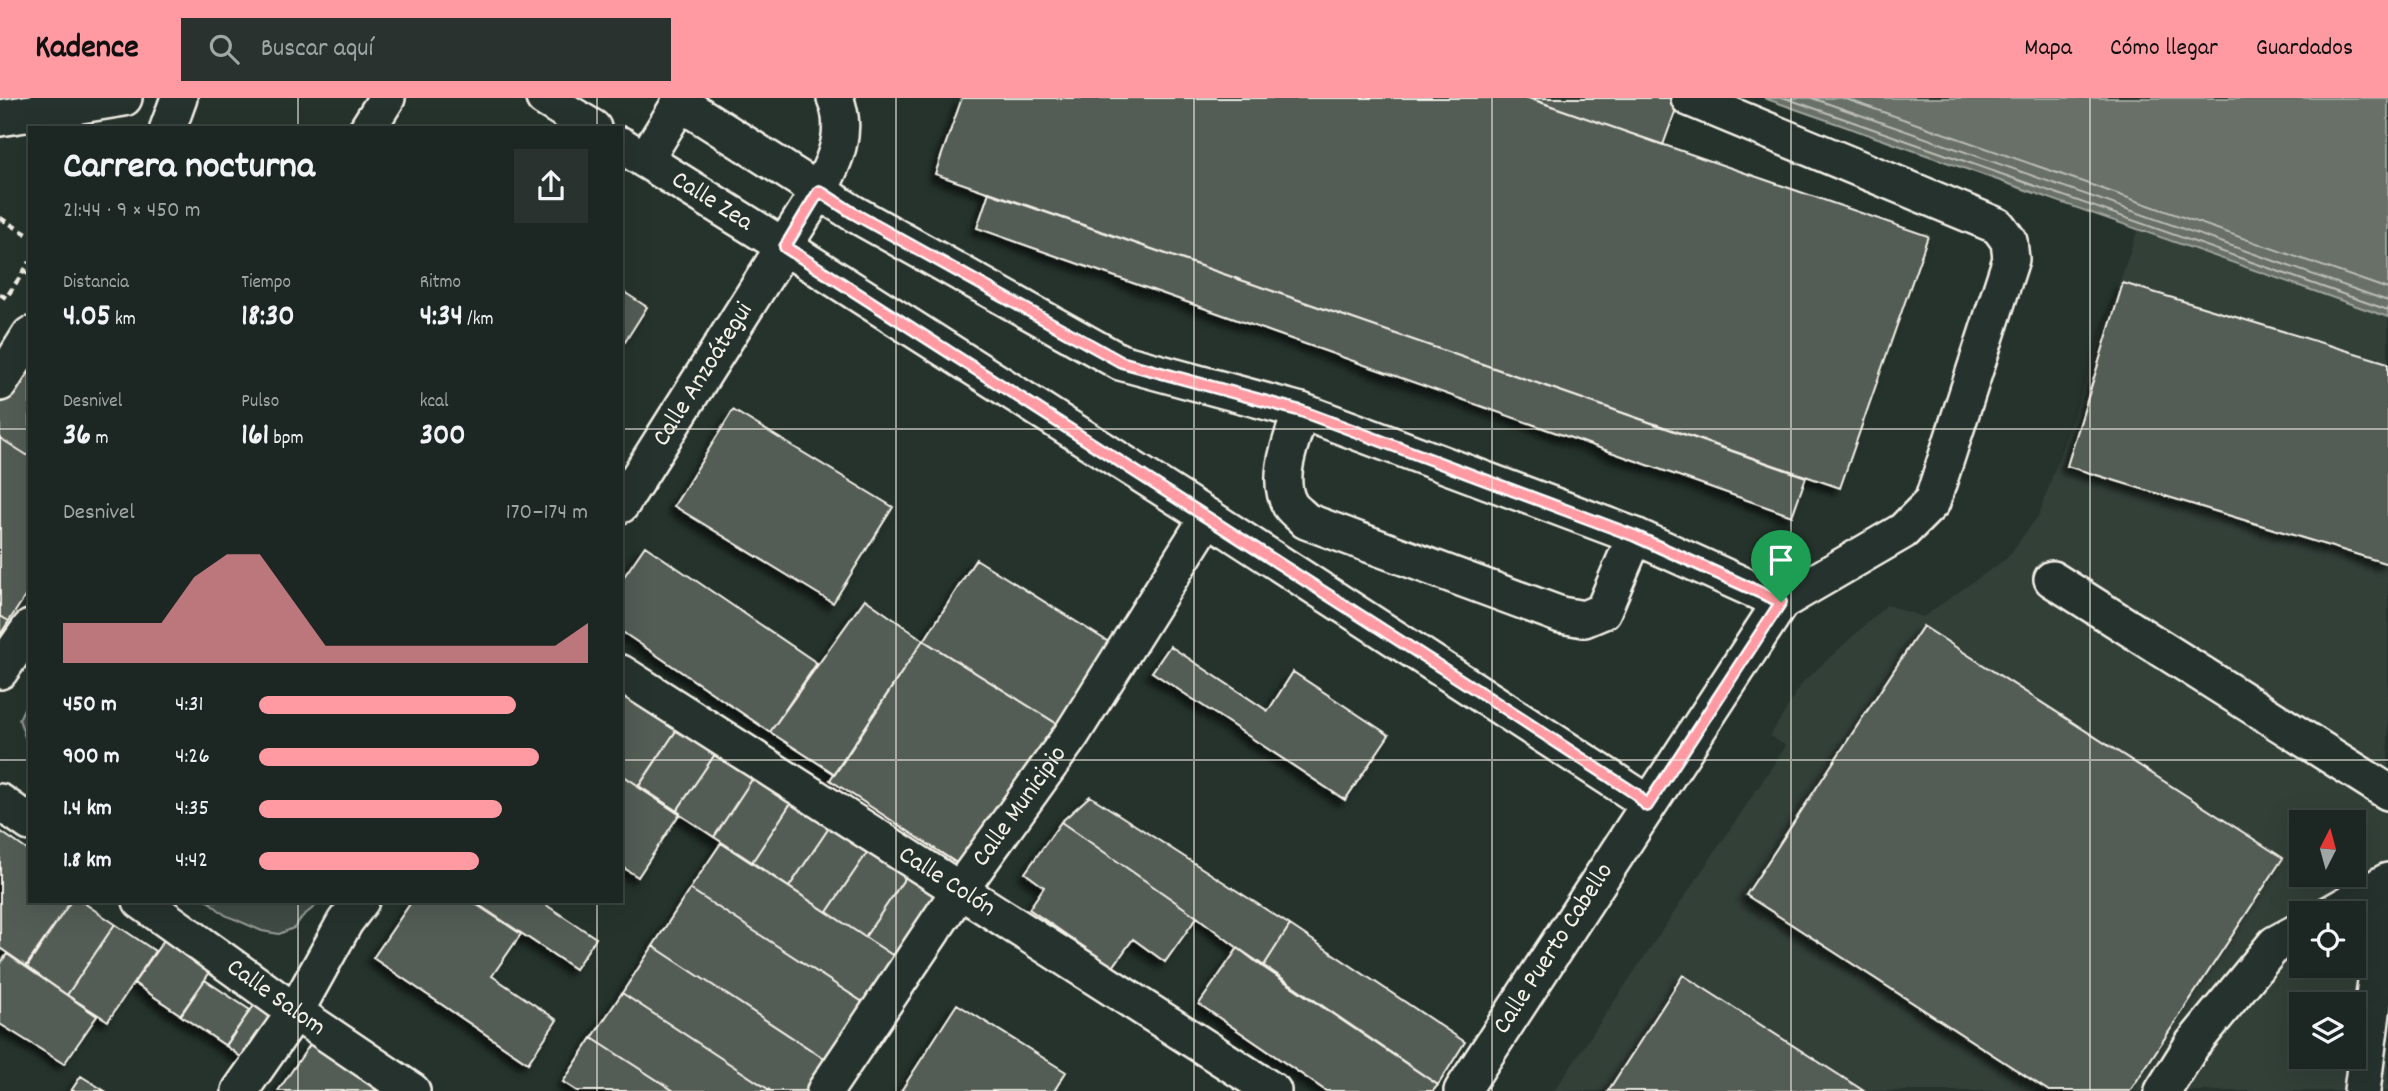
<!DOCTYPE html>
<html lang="es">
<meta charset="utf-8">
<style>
body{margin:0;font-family:Dekko,sans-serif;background:#29322f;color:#f1f3f6;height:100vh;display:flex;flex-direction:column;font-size:26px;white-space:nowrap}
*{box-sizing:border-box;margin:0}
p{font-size:23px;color:#a0a5a5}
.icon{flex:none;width:38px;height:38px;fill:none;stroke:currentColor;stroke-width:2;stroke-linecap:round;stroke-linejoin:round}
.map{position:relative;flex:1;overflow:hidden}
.side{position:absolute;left:28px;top:28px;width:595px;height:777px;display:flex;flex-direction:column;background:#1c2622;border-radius:0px;box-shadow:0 7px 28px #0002,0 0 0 2px #3a4340}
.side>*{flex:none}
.needle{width:46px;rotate:6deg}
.tools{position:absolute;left:2289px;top:712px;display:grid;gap:14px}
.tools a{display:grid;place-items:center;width:77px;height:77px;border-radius:0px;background:#1c2622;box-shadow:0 7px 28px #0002,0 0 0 2px #3a4340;font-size:35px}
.pin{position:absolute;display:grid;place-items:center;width:60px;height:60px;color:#fff;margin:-72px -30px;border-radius:50% 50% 50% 0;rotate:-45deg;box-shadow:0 0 7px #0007}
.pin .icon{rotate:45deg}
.round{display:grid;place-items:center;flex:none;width:74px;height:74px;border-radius:0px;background:#29322f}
.head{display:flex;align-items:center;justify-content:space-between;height:119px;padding:0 35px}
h1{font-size:38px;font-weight:800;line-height:52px}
.stats{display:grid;grid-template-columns:repeat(3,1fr);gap:10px;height:119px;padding:7px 35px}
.stats div{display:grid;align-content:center}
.stats b{font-size:30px;font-weight:800}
.stats small{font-size:19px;font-weight:400}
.stats p{font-size:19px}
.chart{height:196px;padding:14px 35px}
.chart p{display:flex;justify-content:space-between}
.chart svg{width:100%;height:126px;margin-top:7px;fill:#ff9aa2;opacity:.7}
ul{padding:0 35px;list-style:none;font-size:23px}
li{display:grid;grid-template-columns:112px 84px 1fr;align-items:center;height:52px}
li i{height:18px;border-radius:9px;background:#ff9aa2}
header{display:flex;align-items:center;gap:42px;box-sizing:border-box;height:98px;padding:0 35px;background:#ff9aa2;color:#111}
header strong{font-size:33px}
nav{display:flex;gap:38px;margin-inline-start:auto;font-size:24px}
.search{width:490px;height:63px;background:#29322f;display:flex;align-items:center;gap:18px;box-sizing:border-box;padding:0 24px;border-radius:0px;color:#a0a5a5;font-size:26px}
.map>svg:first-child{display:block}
</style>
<header>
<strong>Kadence</strong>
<div class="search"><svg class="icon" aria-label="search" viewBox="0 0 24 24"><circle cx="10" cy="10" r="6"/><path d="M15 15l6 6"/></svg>Buscar aquí</div>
<nav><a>Mapa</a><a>Cómo llegar</a><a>Guardados</a></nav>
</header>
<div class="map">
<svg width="2388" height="993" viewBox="0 0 2388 993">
<defs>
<filter id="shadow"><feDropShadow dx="-6" dy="6" stdDeviation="3.5" flood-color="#0009"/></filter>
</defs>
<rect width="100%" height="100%" fill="#26332d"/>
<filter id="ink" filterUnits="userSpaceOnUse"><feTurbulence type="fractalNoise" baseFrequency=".0143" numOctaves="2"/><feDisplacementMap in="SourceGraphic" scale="14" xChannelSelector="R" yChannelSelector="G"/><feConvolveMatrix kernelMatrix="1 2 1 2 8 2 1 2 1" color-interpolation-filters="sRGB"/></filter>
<g filter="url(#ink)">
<!-- built -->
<path fill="#333f39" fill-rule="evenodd" d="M2139,128L2388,215V993H1554L1786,648L1770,638L1803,584L1887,507L1923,519L2007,460L2039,417ZM2301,724H2354V777H2301ZM2301,816H2354V868H2301ZM2301,906H2354V959H2301Z"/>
<!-- green -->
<path fill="#414b45" stroke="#9a9e96" stroke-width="2" d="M30,598V654L19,621Z
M208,803H322L303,818L294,830L279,836L262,833L225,817Z"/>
<!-- water -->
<path fill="#676f68" stroke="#9fa39b" stroke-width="2" d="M1764,0H2388V219Z"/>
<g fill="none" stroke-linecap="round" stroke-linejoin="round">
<!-- shore -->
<path stroke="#bcbdb5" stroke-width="2" d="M1785,0L2388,212
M1812,0L2388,203
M1843,0L2388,191"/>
</g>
<!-- building -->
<path fill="#525c55" stroke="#f4f1e8" stroke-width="2" filter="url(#shadow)" d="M962,0H1528L1928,138L1840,390L935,76Z
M1529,0H1680L1663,47Z
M989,94L1806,379L1792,418L977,130Z
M2123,185L2388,265V466L2067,368Z
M621,192L647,209L625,244L621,242Z
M30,259V359L0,340V305Z
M733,312L893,409L833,505L674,408Z
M0,340L30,359V491L9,523L0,518Z
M645,448L817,565L770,634L621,533V483Z
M976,461L1123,553L1072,635L924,543Z
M865,501L923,542L835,676L770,634Z
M0,518L9,523L0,537Z
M1923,528L2283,760L2130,993H2049L1746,797Z
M923,542L1064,630L969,773L830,682Z
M1170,548L1268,613L1293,574L1389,637L1345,702L1152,574Z
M621,584L682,624L639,688L621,676Z
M682,624L720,649L676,714L638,689Z
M720,649L757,674L714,739L676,714Z
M757,674L795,699L752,764L714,739Z
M621,676L680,715L638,779L621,768Z
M1090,698L1290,827L1263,869L1197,819L1061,724Z
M795,699L833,724L789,789L752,764Z
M833,724L871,749L827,814L789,789Z
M1061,724L1197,819L1165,864L1133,841L1113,869L1029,811L1044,789L1025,775Z
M0,733L30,754V803H71L26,868L0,850Z
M721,745L903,864L872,910L690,791Z
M871,749L909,774L865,839L827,814Z
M909,774L946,799L903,864L865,839Z
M690,791L872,910L834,967L653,848Z
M71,803H81L115,826L67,897L27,869Z
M412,803H471L521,836L492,878L557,922L528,965L373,860Z
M473,803H540L596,840L575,871Z
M115,826L155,853L108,923L67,897Z
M1290,827L1465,944L1438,987L1263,869Z
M164,842L210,874L181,917L134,885Z
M653,848L834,967L817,993H771L622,895Z
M1238,850L1438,987L1433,993H1326L1199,906Z
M7,856L97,918L64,966L0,926V866Z
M1683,877L1864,993H1608Z
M205,882L250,912L226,948L180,917Z
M622,895L771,993H674L592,940Z
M256,905L284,927L254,969L225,947Z
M957,906L1066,974L1054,993H901Z
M592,940L674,993H577L563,984Z
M311,945L384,993H278Z
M81,978L105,993H71Z"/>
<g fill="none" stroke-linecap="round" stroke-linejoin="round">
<!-- minor casing -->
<g stroke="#f4f1e8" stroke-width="40">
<g id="minor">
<path d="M544,0L593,30"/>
<path d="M1689,0L1998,128L2009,143L2011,161L1932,404L1903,433L1781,504"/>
<path d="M679,4L853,115L1120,264L1301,313L1635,438L1781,504L1462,993"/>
<path d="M0,20L124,0"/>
<path d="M168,30L179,0"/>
<path d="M368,30L387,0"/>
<path id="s1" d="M621,47L785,149L1208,419L1636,697L1647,708"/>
<path d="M645,62L683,0"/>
<path d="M0,285L30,237"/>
<path d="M1301,313C1293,339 1274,380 1290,407C1294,413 1302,418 1306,423L1561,517L1584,521L1603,513L1635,438"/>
<path id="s2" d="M621,407L819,93C835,63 849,33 835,0"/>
<path d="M2052,481L2388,694"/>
<path d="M0,573L30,530"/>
<path id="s3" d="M621,575L1273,993"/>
<path d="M0,704L30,725"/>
<path id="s4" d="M141,803L295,914L412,993"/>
<path d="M2330,816L2388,783"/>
<path d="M240,993L295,914L345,824L361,803"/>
<path id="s5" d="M825,993L959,793L1072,636L1208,419"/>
<path d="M2163,993L2192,947L2275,846L2301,832"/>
<path d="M2362,993L2388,789"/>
</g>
</g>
<!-- path -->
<path stroke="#f4f1e8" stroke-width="4.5" stroke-dasharray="7 5" stroke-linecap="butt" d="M0,120L30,138
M24,173L30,177
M0,196L6,200L30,164"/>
<!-- minor -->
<use href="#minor" stroke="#26332d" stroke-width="35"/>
</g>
</g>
<g fill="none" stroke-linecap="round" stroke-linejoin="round" filter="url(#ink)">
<!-- route casing -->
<g stroke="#fff" stroke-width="14">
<path id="route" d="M819,93L853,115L1121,264L1301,313L1635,438L1781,504L1647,708L1636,696L1492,602L785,149Z"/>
</g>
<!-- route -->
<use href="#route" stroke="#ff9aa2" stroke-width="9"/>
</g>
<!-- grid -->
<path fill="none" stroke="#f4f1e8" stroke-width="2" stroke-opacity="0.55" d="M298,0V30M597,0V30M896,0V993M1194,0V993M1492,0V993M1791,0V993M2090,0V993M0,331H30M621,331H2388M0,662H30M621,662H2388M298,803V993M597,803V993"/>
<g text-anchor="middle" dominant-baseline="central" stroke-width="5" stroke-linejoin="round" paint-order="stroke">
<!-- street labels -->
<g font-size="26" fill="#f4f1e8" stroke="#26332d">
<text stroke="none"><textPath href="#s1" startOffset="107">Calle Zea</textPath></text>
<text stroke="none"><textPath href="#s2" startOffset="154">Calle Anzoátegui</textPath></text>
<text stroke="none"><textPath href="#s5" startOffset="345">Calle Municipio</textPath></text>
<text stroke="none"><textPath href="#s3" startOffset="387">Calle Colón</textPath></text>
<text transform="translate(1554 851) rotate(-57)">Calle Puerto Cabello</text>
<text stroke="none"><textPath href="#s4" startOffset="166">Calle Salom</textPath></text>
</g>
</g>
</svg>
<div class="tools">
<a><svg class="needle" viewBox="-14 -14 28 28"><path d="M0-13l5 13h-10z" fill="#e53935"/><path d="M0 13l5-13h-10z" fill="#a0a5a5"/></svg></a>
<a><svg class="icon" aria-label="locate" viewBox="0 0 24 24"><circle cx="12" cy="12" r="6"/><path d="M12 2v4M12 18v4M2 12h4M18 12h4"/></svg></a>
<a><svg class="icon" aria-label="layers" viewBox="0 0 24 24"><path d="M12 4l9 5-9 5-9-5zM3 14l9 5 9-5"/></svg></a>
</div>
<div class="pin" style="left:1781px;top:504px;background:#1e9e55"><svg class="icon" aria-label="arrive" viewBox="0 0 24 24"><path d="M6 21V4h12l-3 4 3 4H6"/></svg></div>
<section class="side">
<div class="head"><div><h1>Carrera nocturna</h1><p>21:44 · 9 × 450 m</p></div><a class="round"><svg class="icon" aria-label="share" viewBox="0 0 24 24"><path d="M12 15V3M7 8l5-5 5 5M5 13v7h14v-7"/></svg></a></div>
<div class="stats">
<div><p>Distancia</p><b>4.05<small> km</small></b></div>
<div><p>Tiempo</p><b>18:30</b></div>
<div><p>Ritmo</p><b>4:34<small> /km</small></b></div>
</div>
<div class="stats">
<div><p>Desnivel</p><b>36<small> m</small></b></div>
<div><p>Pulso</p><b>161<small> bpm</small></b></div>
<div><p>kcal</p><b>300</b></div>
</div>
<div class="chart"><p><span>Desnivel</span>170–174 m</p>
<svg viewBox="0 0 160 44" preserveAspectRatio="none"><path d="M0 44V30L10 30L20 30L30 30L40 14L50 6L60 6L70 22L80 38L90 38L100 38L110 38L120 38L130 38L140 38L150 38L160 30V44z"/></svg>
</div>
<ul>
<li><b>450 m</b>4:31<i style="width:78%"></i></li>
<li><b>900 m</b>4:26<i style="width:85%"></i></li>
<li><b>1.4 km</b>4:35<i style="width:74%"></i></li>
<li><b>1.8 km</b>4:42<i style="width:67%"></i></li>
</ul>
</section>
</div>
